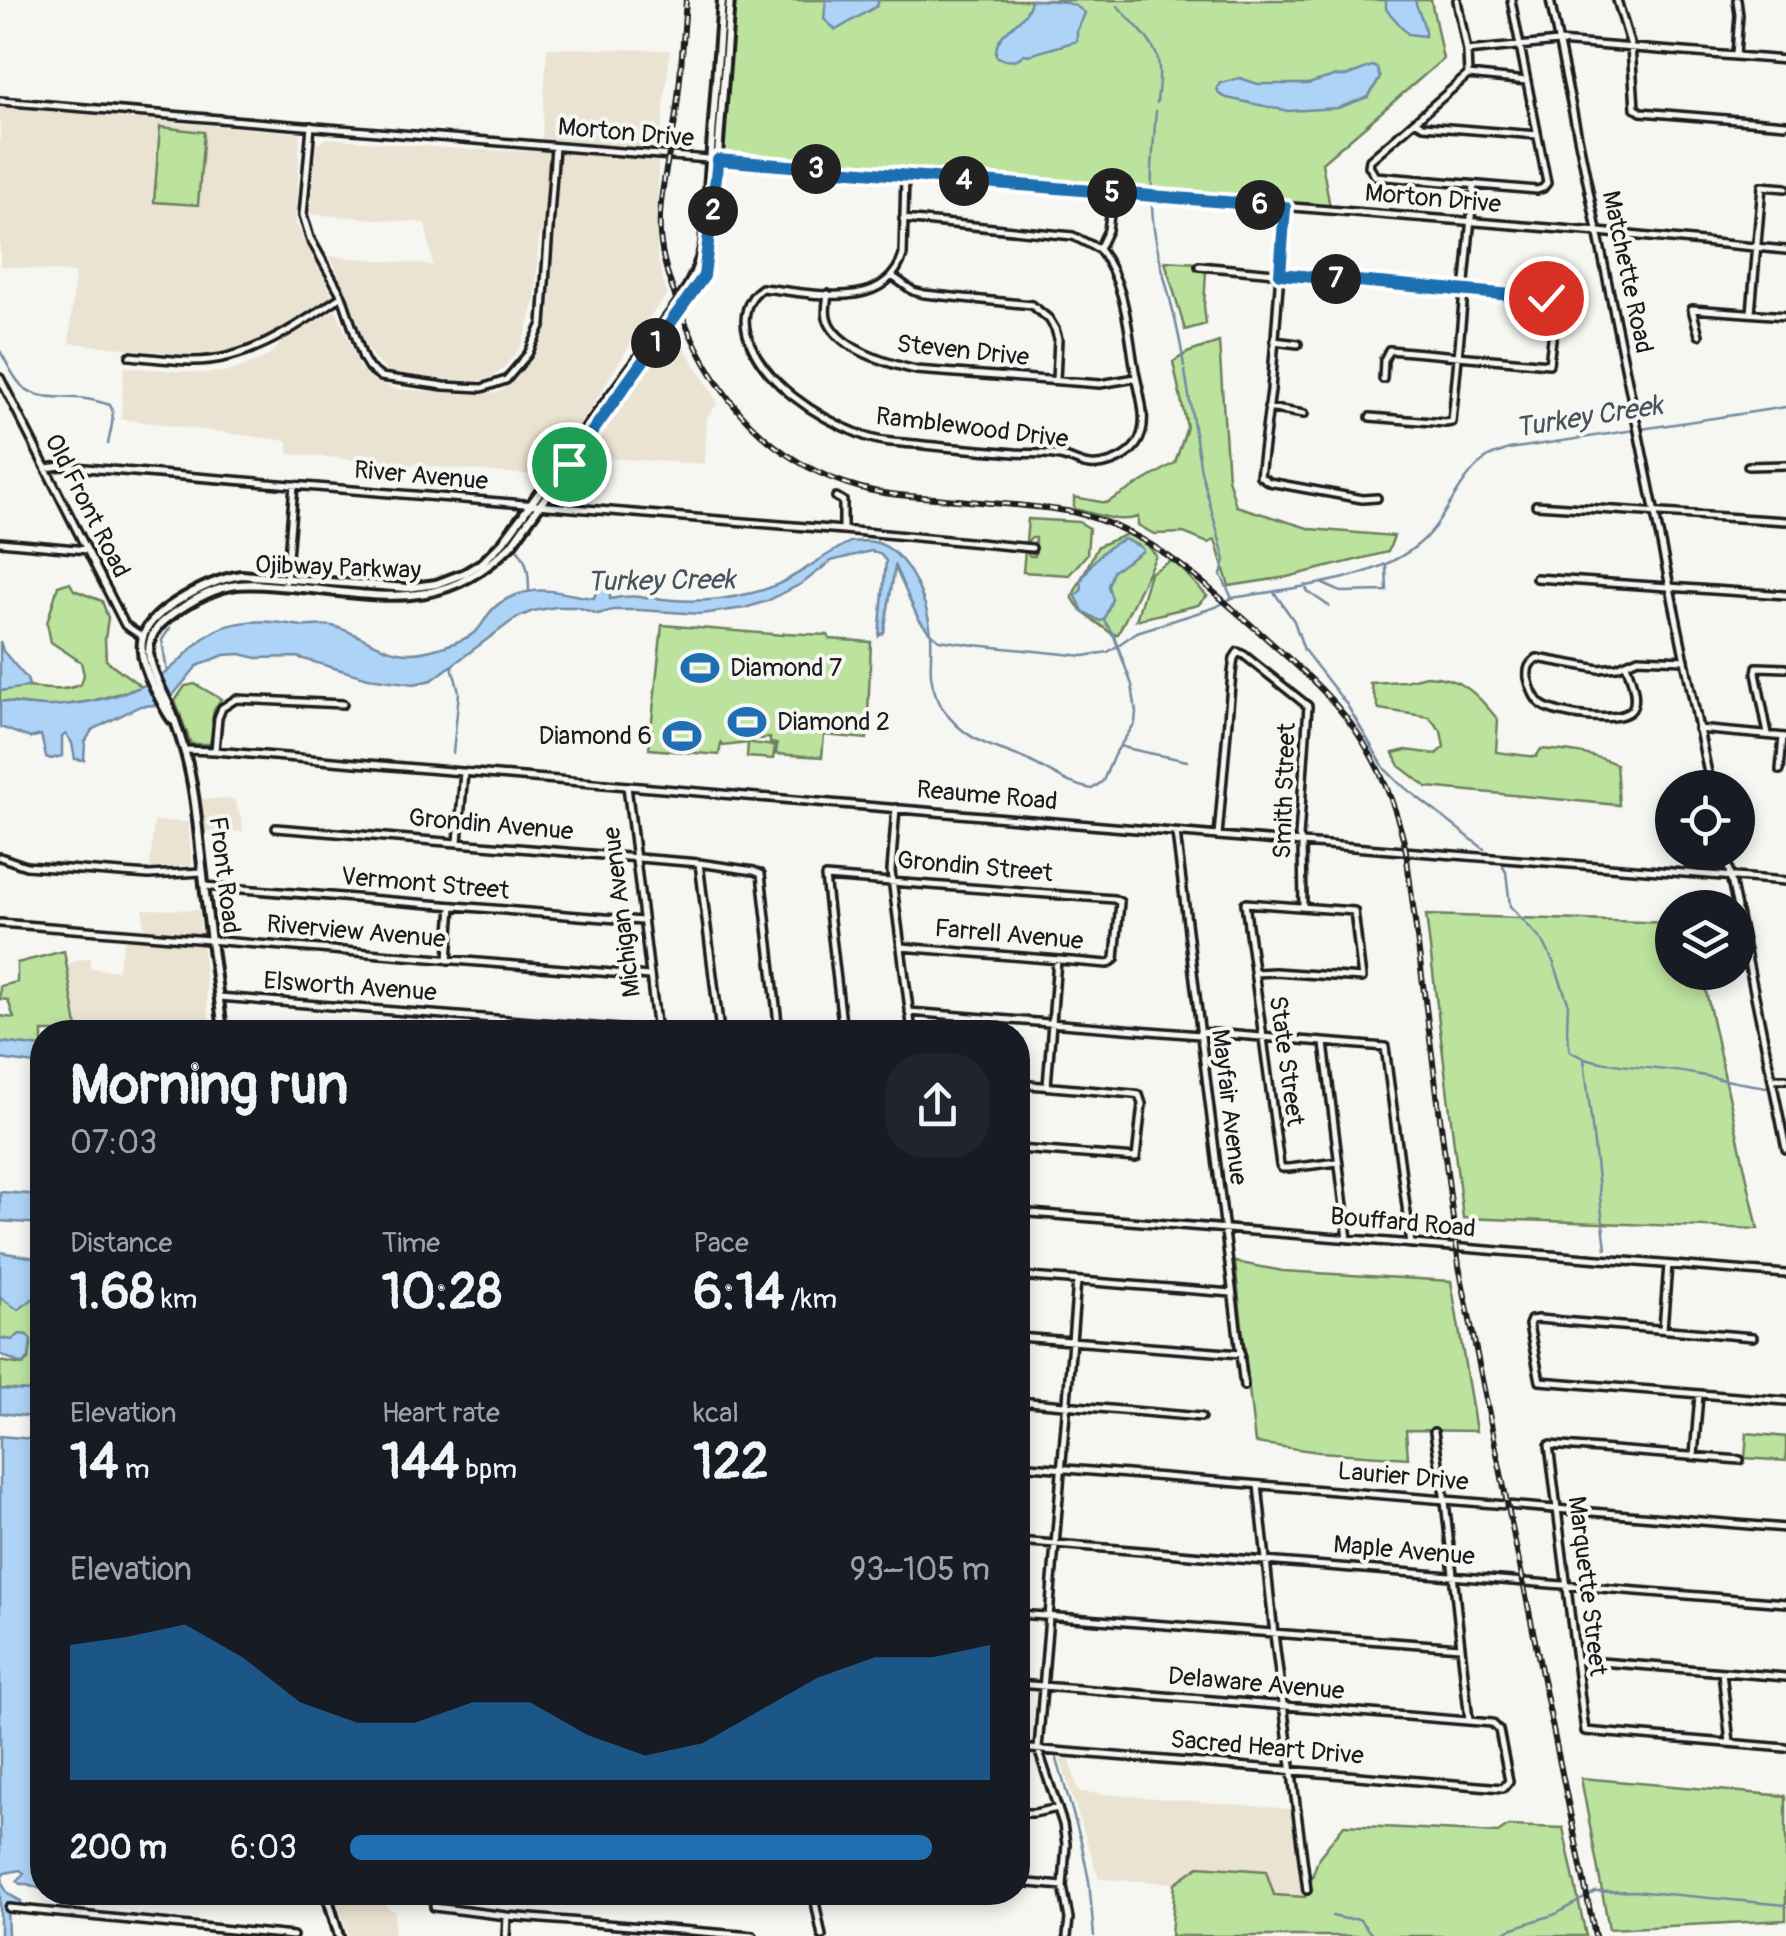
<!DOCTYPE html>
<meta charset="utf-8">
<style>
body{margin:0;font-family:Pangolin,sans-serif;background:#20242c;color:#f1f3f6;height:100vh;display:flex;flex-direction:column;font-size:38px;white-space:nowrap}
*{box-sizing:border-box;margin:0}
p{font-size:32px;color:#9ea1a6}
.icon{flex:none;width:55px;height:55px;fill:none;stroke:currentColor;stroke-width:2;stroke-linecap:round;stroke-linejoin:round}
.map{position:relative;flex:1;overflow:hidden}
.side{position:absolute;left:30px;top:1020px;width:1000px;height:885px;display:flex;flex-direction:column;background:#171b24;border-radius:40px;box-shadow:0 5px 15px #0003}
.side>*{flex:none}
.controls{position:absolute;left:1655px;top:770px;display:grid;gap:20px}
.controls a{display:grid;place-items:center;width:100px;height:100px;border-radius:50%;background:#171b24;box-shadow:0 5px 15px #0003;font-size:50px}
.pin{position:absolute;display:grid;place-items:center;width:85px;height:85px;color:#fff;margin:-42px;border:5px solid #fff;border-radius:50%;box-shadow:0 2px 10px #0007}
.km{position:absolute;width:50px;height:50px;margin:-25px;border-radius:50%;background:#222;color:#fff;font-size:28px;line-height:50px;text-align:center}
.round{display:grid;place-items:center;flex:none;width:105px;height:105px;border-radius:40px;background:#20242c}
.headline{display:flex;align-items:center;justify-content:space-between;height:170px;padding:0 40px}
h1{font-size:55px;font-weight:700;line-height:75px}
.figures{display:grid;grid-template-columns:repeat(3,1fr);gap:15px;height:170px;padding:10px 40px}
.figures div{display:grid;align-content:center}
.figures b{font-size:50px;font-weight:700}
.figures small{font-size:28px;font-weight:400}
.figures p{font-size:28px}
.chart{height:280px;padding:20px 40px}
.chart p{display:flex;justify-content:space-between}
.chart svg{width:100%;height:180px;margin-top:10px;fill:#1f6fb2;opacity:.7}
ul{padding:0 40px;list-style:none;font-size:32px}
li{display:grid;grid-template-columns:160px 120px 1fr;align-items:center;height:75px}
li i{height:25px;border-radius:12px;background:#1f6fb2}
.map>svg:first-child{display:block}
</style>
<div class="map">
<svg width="1786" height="1936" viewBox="0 0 1786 1936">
<rect width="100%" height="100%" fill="#f6f6f2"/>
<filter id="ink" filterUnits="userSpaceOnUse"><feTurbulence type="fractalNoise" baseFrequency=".01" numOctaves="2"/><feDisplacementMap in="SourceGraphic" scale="20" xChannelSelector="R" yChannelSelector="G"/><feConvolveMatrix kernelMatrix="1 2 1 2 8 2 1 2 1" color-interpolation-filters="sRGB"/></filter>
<g filter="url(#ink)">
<!-- built -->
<path fill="#ebe3d2" d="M547,48L670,50L658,166L657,257L667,295L639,330L589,411L542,476L288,454V441L121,419L124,367L203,373L231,371L264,358L277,348L279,344L336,309L360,368L375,382L397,389L472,394L497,393L511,384L525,367L545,334L550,311L554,235L539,233L535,301L525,336L520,348L501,371L491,378L477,381L391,375L375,360L367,347L351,303L330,256L433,265L425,223L311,214L316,145L327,138L460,149L541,152Z
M0,107L300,133L296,224L333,295L273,333L239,350L206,356L69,343L75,273L0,266Z
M675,332L718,403L707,417L705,464L604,458L586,451Z
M202,799H234L243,824V832L205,831Z
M154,821L188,822L192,865L150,868Z
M143,909L199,910L210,1032H83L78,1024L67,964L90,957V968L117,971L127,931H144Z
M1060,1759H1070L1076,1785L1080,1792L1291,1809L1305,1897L1274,1895L1200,1866L1175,1883L1099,1879Z
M334,1893H388L387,1908L395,1911L394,1936H349Z"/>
<!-- green -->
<path fill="#bce39e" stroke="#6c805d" stroke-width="2.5" d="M733,0H1431L1443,59L1322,163L1330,207L727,156L721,148Z
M160,127L204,132L198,205L154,202Z
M1165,261L1198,263L1199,270L1206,271L1204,306L1206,324L1185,330Z
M1219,342L1228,478L1236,506L1311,529L1394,536L1388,552L1287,577L1229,586L1215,540L1208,543L1184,533L1154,534L1138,525V517C1118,524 1094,513 1074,509V497L1106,503L1175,463L1187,427L1173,362L1187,353Z
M1028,519L1079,522L1089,528L1087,554L1069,575L1023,572L1025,550L1030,556H1035L1036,538H1032L1026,542Z
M1127,534L1147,544L1156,556L1118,634H1112L1081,611L1072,597L1098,546Z
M1173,560L1207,596L1198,605L1136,620L1150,573Z
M67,583H70L74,590L102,601L108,618L105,639L106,660L142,687L92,701L49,707L0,701V691C9,689 18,687 27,687C47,688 62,693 81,684L84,675L81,662L51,642L47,623L58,586Z
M662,625L783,635L784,633L828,635L830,639L871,642L867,739L824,735L822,757L776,754L777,744L770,743V738L756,739L751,743L775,746L773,759L747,757L748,743L723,746L721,743L719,755L649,749Z
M1426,676C1461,677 1477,693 1498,720L1496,752L1536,757L1541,749C1567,751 1591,753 1616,764L1619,805L1427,787L1399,766L1393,753L1406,750L1436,754L1444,747L1441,731L1429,717L1379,709L1370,683L1405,681Z
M195,684L221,699L214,710L212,721L215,723L210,744H191L175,701L185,686Z
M1426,915L1672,923V972L1702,973L1758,1229L1463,1218Z
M64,951L78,1032H42V1047L0,1042V1016L14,1018L8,1000L0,999V986L17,982V963Z
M0,1259L42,1263V1392L0,1389V1361L21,1365L29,1359L31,1344L0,1338Z
M1235,1262L1283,1271L1451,1281L1476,1431L1406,1430L1408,1458L1319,1452L1255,1443Z
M1747,1433L1786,1437V1461L1745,1458Z
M1581,1778L1786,1796V1920L1609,1929Z
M1344,1825L1498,1833L1508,1826L1563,1828L1586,1936H1171L1175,1883L1199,1866L1266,1871L1274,1895L1305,1897L1319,1857Z"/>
<!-- water -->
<path fill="#add4f7" stroke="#738a9f" stroke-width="2.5" d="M826,0H879L877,6L836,30L824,19Z
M1031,0C1051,0 1073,0 1085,13L1077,31V41L1029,55L1024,54C1016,62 1006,62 996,56C994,28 1026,27 1031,0Z
M1386,0H1415C1418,13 1426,23 1425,36L1408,34L1386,9Z
M1372,66L1377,68L1380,78L1368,97L1338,108L1288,111L1227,98L1219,94L1217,88L1220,83L1240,78L1258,84H1308L1334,76H1346Z
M1124,539L1141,547L1143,551L1113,571L1108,586L1112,599L1104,620L1100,621L1083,611L1076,596L1082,589L1081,581C1092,561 1103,548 1124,539Z
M850,542C857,542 867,540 874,542C909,550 928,604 931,634L918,618L895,567L884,632L879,636L886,561L880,554L871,551L831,561L803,583L767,601L745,608L701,614L639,610H613L598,614L577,607H556L533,611L516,618L432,680L414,684L368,678L297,657L257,658L240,654L224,655L197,666L173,695L160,705L140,706L92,730L85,742L84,760L75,759L72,743L66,734L62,737V756L51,759L46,757L41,735L30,738L0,727V701C17,703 36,707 53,706C91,703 137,695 168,671C188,655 202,633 227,626C252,618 277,622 302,626C312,627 323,624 332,626C359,632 382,654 411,653C426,653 464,642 475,632C483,626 486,615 494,608C502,600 516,594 527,592C551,587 571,596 594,598L600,581L606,577L610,584V599C632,594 652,598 673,600C698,602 728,599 752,593C789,585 816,559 850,542Z
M0,641L3,651L27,679L29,685L26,687L0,691Z
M0,1042L42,1047V1065L0,1059Z
M0,1192L42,1195V1224L0,1221Z
M0,1252L42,1259C43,1293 45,1290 18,1310L0,1297Z
M20,1334L27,1335L31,1340L29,1358L23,1365L0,1354V1338L12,1340Z
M0,1389L42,1392V1418L0,1413Z
M0,1436L42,1440V1889L27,1884H20L17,1881L24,1873L20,1870L5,1873L2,1876C3,1891 8,1895 21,1901V1906L7,1905L8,1936H0Z
M263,1892L262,1897L196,1898L74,1893Z"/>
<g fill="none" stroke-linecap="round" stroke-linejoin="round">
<!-- stream -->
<path stroke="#738a9f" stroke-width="2.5" d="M1118,6C1131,22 1154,40 1158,60C1161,74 1158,89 1157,103
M1156,111C1153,150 1149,190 1154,229C1161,276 1179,320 1184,367
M0,351C7,362 12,376 22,386C39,401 58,396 78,398C88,399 101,402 110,405C116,416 110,432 108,444
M1185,371L1201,471L1225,560L1221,575L1231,596
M517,549C528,560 529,576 529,591
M1321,583L1341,592L1387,591L1386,566
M1305,585L1308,592L1329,606
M1274,592L1294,621L1304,650L1347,705L1385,769L1399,783L1484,849
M931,633L939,640L974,645L1084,656L1108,652L1137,632L1216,607L1232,598C1289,588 1377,582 1421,542C1447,519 1458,478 1487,458C1493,454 1502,452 1509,449L1786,407
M931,636C932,649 930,662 931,675C934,706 957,732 986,744C1000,750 1015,754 1029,761C1051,771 1067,785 1092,789L1103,781L1114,755L1135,723L1136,712L1132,685L1114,636L1104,620
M452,666L459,692L453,753
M167,672L162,640L170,628
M1120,746C1142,753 1164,755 1187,761
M1503,867L1506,872L1510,906L1544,943L1553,961L1568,1002L1567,1032L1570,1051C1592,1067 1658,1067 1688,1073C1714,1077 1740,1084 1767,1087
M1584,1058C1591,1122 1599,1185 1606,1249
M1056,1756L1081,1841L1089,1881L1094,1936
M1332,1916L1346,1919H1359L1373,1936
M1498,1936L1510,1929L1556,1914L1595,1892L1634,1891L1786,1905"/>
<!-- minor casing -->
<g stroke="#1c1c1c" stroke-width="12">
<path id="minor" d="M1457,0L1467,51L1468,75L1370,160L1369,166L1375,176L1537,190L1543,188L1547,183L1511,0
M1617,0L1631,46L1635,108L1641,112L1786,124
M1467,51L1558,42L1786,60
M1736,55L1739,15L1737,0
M1468,75L1527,81
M1415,121L1423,126L1537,135
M311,126L303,215L310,238L342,296L363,358L369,368L381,377L444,386L482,388L506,380L528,354L542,324L555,147
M905,176L903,255C885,314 809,292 762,288C747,298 742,316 747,334C761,383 818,418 864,436C880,442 899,443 916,444C949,448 982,450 1015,453C1030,454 1046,453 1060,456C1073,458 1083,467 1097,465C1111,464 1127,457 1136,445C1151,424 1139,394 1135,371C1128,330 1126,283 1099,249L1108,230L1113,193
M1285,207L1271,390L1260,476L1269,482L1362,499L1377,498
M903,219L1073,236L1099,249
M1598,232L1786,250
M1199,266L1546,298L1553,331L1549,364L1389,350L1384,360L1383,379
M892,276L913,291L924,294L1032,305L1049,319L1055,329L1058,339L1056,380
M828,294C827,302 825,310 827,318C836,349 890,364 916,370L1100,384L1136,378
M1751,313L1762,186L1786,188
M1699,335L1692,309L1786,316
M1274,341L1298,344
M130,356C151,358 173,361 193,361C250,361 297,326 342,296
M0,378L125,625L143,637
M1268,408L1304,414
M1370,417L1445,423L1452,422L1474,185
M1748,466L1786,465
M46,468L61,466L843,530L1032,548
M836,497L843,501V530
M1536,505L1786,521
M0,542L87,550
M1536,578L1786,595
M286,581L294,485
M1626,664C1630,676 1639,698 1632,709C1621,725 1556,715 1542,705C1534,699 1530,687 1528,678C1527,668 1529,664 1537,658L1599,669L1617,667L1638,658L1685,660
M1698,729L1786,737
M1768,734L1756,673L1757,667L1786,668
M184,750L215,751L1302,843L1786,881
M215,750L218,718L222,708L236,699L343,704
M1780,770L1783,737
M896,808L891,871L912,1032
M276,828L699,863L754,871L761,874L779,1032
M1176,833L1244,1386
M1218,836L1232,673L1234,658L1238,652L1244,655L1308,706L1299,837L1302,843L1303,907
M458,842L464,772
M0,857L26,866L149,875L202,872
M699,863L720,1032
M204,886L642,921
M0,923L649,976
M448,960L452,906
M1254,973L1275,972L1362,978L1354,911L1245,903L1280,1165L1282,1168H1289L1338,1162
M219,997L657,1032
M909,1012L1200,1035
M843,1032L825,877L1114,899L1120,902L1115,959L1108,964L901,947
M1200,1032L1385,1047L1411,1244
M1324,1043L1348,1239
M1772,1079H1786
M1018,1084L1133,1094L1139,1095L1142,1104L1136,1158L1018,1149
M1047,1086L1057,960
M1018,1212L1786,1274
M1018,1276L1232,1293
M1663,1329L1668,1265
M1018,1337L1241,1354
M1753,1337L1538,1319L1531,1320L1529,1325L1540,1381L1786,1401
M1018,1401L1201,1417
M1434,1432L1445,1501L1469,1720
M1694,1456L1699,1395
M1740,1460L1549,1445L1585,1731L1786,1748
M1258,1485L1274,1634L1307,1890
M1018,1541L1786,1603
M1018,1614L1460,1647
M1576,1660L1786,1677
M1722,1672L1730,1743
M1018,1684L1492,1723L1499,1730L1509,1781L1503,1788L1018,1748
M1018,1813H1034L1058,1808
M1018,1882L1063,1886
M436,1892L434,1907L507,1916L753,1936
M9,1908L293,1936
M506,1936L507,1916
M1067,1936L1069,1919L1063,1886L1066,1844L1063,1824L1038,1749L1077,1281"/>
</g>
<!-- tertiary casing -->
<g stroke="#1c1c1c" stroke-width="12">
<path id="tertiary" d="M1550,0L1711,788
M0,101L1598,232
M627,786L657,1032
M1725,852L1737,908
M1738,912L1786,1149
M1018,1465L1786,1528
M813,1892L822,1936"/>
</g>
<!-- secondary casing -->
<g stroke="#1c1c1c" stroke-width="14">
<path id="secondary" d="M172,720C164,709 159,697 153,686C133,645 138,626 176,602C197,589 217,579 241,575L407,588L436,584L465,573L483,562L503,542L678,304C691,284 699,267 704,244L722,0
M223,1032C217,979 208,927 203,874C198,834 196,792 185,753C180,737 175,718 168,703C155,675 135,646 164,621C182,606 209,590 231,586C251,582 272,586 292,587C380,595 444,615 512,544L704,276L715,194L730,0
M326,1892L339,1936"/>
</g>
<!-- minor -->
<use href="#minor" stroke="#f6f6f2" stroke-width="5"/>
<!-- tertiary -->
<use href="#tertiary" stroke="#f6f6f2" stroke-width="5"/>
<!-- secondary -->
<use href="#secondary" stroke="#f6f6f2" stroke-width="6"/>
<!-- rail casing -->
<g stroke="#1c1c1c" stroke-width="6">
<path id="rail" d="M686,0C683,40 681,81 675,121C669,158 658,197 660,234C662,263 672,288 682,315C717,399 769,463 861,488C885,495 911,496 936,498C981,503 1027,504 1072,512C1150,530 1198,579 1256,629C1296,665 1337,698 1365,745C1385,778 1398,814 1406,851L1459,1266L1595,1936"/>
</g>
<!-- rail -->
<use href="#rail" stroke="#f6f6f2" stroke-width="2.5" stroke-dasharray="8" stroke-linecap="butt"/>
</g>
</g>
<g fill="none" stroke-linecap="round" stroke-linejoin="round" filter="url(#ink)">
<!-- route casing -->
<g stroke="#fff" stroke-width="20">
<path id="route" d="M569,464L704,276L718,160L1285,207L1280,274L1546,298"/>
</g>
<!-- route -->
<use href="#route" stroke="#1f6fb2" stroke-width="12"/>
</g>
<!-- icons -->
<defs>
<g id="stadium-bare" transform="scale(3)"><path d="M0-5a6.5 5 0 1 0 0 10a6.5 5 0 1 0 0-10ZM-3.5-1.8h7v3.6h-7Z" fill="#1f6fb2" stroke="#f6f6f2" stroke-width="2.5" paint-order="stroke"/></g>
</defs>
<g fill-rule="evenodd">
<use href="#stadium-bare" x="700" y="668"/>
<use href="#stadium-bare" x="747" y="722"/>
<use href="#stadium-bare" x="682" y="736"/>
</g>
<g text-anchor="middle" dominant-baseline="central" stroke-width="8" stroke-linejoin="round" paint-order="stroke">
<!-- street labels -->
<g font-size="25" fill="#1c1c1c" stroke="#f6f6f2">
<text transform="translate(626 133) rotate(5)">Morton Drive</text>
<text transform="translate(1433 199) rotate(5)">Morton Drive</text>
<text transform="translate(1627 272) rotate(78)">Matchette Road</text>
<text transform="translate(963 351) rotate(6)">Steven Drive</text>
<text transform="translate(972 428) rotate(7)">Ramblewood Drive</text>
<text transform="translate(421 476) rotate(5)">River Avenue</text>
<text transform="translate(87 506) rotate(63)">Old Front Road</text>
<text transform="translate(338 568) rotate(2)">Ojibway Parkway</text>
<text transform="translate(1285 791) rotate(-88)">Smith Street</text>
<text transform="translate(987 796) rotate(5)">Reaume Road</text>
<text transform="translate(491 825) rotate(5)">Grondin Avenue</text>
<text transform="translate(975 867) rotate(5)">Grondin Street</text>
<text transform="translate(224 875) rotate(83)">Front Road</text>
<text transform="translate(425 884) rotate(5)">Vermont Street</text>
<text transform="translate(622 912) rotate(-97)">Michigan Avenue</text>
<text transform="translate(356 932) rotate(5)">Riverview Avenue</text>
<text transform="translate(1009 935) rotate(5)">Farrell Avenue</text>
<text transform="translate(350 987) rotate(4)">Elsworth Avenue</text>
<text transform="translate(1286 1061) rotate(82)">State Street</text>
<text transform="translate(1229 1107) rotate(83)">Mayfair Avenue</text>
<text transform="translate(1403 1223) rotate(5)">Bouffard Road</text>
<text transform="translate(1403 1477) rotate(5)">Laurier Drive</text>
<text transform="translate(1404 1551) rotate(5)">Maple Avenue</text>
<text transform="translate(1587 1586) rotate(83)">Marquette Street</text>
<text transform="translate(1256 1684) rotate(5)">Delaware Avenue</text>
<text transform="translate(1267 1748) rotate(5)">Sacred Heart Drive</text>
</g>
<!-- poi labels -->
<g font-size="25" fill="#1c1c1c" stroke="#f6f6f2" text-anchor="start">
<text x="730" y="668">Diamond 7</text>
<text x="777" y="722">Diamond 2</text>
<text x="652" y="736" text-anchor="end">Diamond 6</text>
</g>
<!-- water labels -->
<g font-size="28" font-style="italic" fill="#48535e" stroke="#f6f6f2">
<text transform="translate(1589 417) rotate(-9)">Turkey Creek</text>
<text transform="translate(661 581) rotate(-1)">Turkey Creek</text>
</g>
</g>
</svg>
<div class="controls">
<a><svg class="icon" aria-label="locate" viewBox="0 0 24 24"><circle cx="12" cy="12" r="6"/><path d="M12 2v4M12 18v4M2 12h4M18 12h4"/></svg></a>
<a><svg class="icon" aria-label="layers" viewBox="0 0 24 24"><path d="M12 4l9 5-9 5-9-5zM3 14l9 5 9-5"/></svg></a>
</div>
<div class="pin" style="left:569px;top:464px;background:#1e9e55"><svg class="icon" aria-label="arrive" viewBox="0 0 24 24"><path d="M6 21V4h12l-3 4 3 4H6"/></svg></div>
<div class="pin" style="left:1546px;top:298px;background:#d93025"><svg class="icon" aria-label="check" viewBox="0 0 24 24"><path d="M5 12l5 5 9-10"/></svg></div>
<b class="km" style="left:656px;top:343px">1</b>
<b class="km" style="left:713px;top:211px">2</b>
<b class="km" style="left:816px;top:169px">3</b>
<b class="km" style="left:964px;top:181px">4</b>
<b class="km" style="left:1112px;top:193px">5</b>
<b class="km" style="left:1260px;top:205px">6</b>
<b class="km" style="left:1336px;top:279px">7</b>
<section class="side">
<div class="headline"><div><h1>Morning run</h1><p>07:03</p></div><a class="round"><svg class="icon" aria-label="share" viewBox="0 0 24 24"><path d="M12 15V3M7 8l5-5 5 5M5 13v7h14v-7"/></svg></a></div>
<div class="figures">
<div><p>Distance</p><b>1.68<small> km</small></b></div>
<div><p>Time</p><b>10:28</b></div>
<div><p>Pace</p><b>6:14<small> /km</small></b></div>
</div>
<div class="figures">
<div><p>Elevation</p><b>14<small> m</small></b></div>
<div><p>Heart rate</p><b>144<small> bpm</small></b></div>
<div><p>kcal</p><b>122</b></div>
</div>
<div class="chart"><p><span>Elevation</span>93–105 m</p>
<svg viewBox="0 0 160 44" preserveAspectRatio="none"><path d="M0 44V11L10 9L20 6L30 14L40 25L50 30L60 30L70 25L80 25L90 33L100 38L110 35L120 27L130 19L140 14L150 14L160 11V44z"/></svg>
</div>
<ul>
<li><b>200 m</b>6:03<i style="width:91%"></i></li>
</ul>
</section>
</div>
